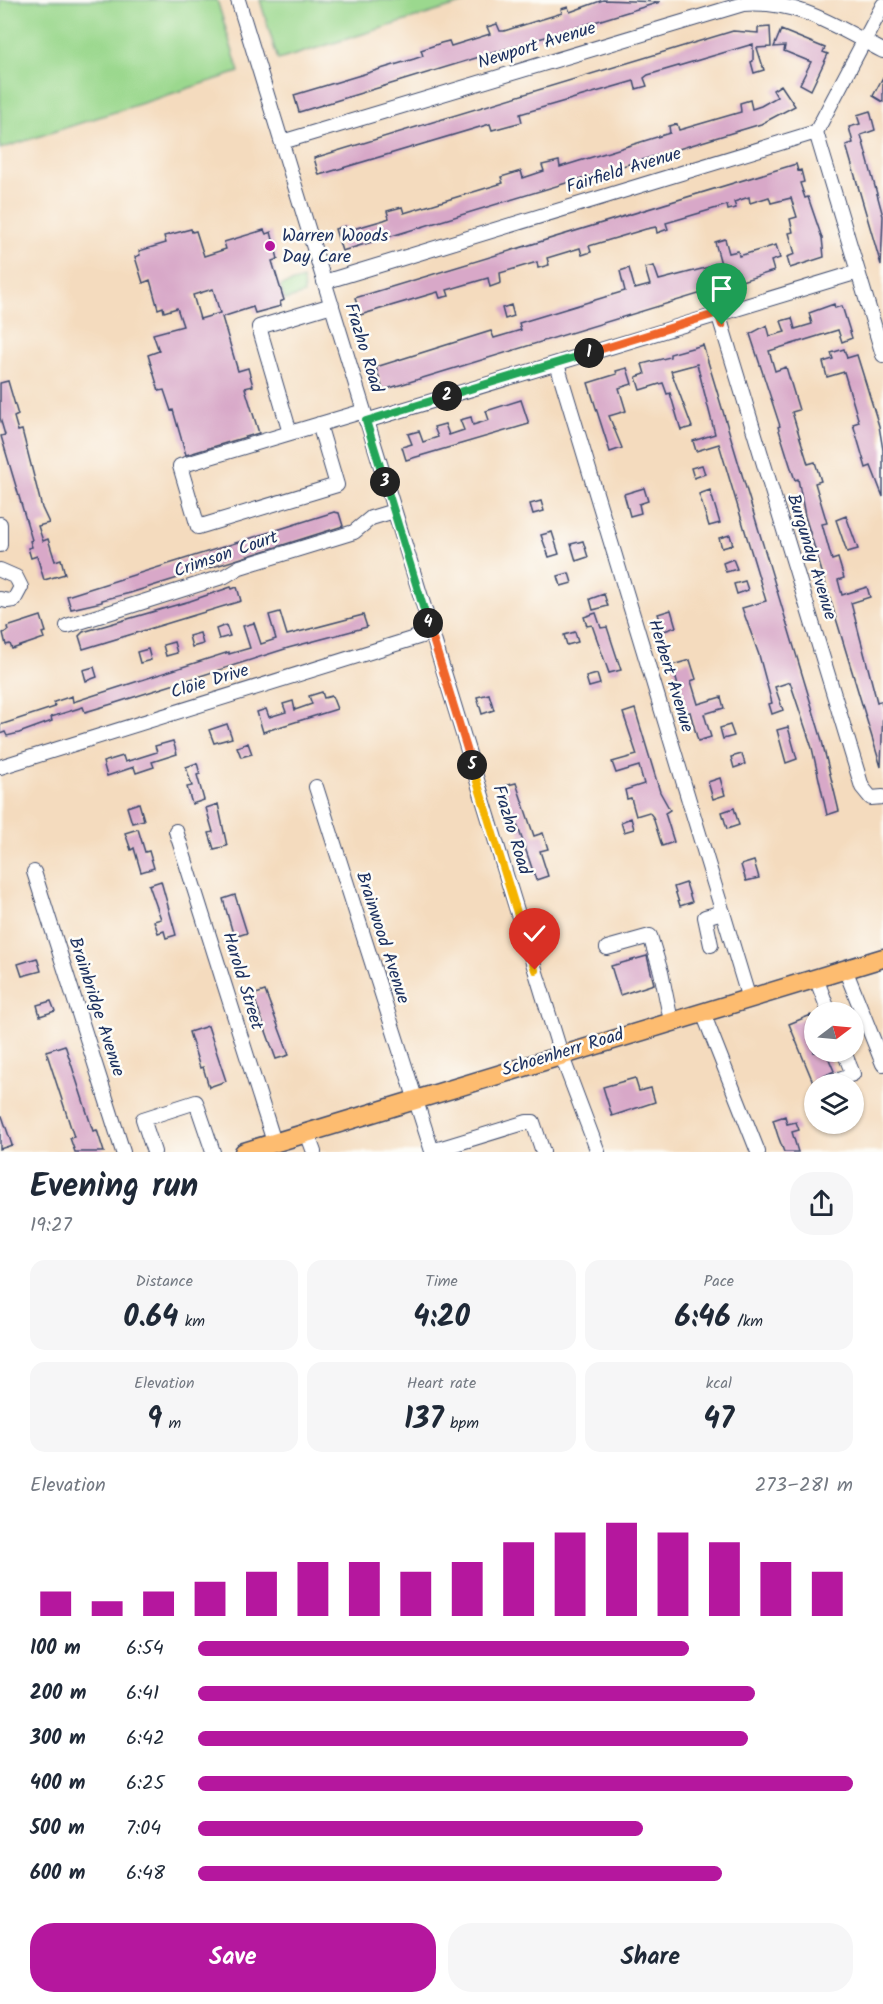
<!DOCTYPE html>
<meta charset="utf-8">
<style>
body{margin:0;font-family:Kalam,sans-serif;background:#f6f6f7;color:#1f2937;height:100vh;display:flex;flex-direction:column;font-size:22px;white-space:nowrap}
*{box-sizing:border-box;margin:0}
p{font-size:20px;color:#747a83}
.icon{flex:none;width:33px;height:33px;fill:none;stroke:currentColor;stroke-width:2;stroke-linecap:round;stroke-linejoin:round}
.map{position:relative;height:1152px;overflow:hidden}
.sheet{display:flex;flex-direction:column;background:#fff;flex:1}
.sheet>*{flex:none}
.needle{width:39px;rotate:74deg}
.tools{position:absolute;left:804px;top:1002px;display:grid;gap:12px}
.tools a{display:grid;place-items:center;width:60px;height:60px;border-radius:50%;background:#fff;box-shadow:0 2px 4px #0004;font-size:30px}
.pin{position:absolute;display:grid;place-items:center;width:51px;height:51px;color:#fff;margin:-62px -26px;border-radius:50% 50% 50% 0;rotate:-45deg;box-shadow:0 0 6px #0007}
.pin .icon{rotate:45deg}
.km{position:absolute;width:30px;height:30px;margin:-15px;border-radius:50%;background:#222;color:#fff;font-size:16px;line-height:30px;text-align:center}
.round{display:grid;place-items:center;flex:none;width:63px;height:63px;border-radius:24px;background:#f6f6f7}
.overview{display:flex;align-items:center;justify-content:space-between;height:102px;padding:0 30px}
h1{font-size:33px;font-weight:600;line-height:45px}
.metrics{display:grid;grid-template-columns:repeat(3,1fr);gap:9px;height:102px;padding:6px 30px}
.metrics div{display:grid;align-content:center;border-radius:15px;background:#f6f6f7;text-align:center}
.metrics b{font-size:30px;font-weight:600}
.metrics small{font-size:16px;font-weight:400}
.metrics p{font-size:16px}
.chart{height:168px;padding:12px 30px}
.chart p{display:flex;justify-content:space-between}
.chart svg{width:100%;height:108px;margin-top:6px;stroke:#b5179e;stroke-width:6}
.cta{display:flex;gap:12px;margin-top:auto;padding:12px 30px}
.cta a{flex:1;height:69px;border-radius:24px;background:#b5179e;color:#fff;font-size:24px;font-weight:600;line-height:69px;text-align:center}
.cta a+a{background:#f6f6f7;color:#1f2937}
ul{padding:0 30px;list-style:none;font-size:20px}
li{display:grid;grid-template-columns:96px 72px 1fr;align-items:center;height:45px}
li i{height:15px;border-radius:8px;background:#b5179e}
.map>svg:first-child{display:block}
</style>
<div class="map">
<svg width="883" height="1152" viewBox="0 0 883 1152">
<rect width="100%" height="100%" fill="#fdfcf7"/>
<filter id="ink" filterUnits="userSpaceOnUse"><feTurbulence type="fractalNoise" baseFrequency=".0167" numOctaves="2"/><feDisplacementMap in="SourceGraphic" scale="12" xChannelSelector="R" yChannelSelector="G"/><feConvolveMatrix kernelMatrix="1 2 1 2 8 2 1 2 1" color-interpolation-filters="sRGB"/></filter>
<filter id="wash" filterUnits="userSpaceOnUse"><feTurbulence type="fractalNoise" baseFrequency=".008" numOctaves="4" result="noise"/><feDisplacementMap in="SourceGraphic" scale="24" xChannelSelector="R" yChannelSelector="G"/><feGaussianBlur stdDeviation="1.35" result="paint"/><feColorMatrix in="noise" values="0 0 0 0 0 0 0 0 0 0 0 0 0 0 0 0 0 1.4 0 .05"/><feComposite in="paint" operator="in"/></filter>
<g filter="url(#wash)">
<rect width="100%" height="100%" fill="#f4dbbe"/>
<!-- green -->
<path fill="#9bd88e" stroke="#5b8476" stroke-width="1.5" d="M0,0H217L239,72L0,149Z
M260,0H474L278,60Z
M303,279L304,294L285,300L280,286Z"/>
<g id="blocks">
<!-- building -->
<path fill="#d8a8c8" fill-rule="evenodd" d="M603,0L660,2L299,112L294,95L414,59L423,56L421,50L441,43L449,41L451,46L490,34L487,27L497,24L500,31H504L562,13L561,9L568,7L570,12Z
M770,27L771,47L757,48L764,70L754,73L751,62L753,61V44L648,75L644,78L647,86L636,89L634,81L520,114L522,122L492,130L490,124L319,175L314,158L733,31L758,33V28Z
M781,30L825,48L823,52L828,54L811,90L800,84L811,62L784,51L785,46L774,47Z
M883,77V102L873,96Z
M781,85L795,106L761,124L342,251L335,229L345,226L346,231L384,220L389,218L387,211L402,207L404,213L503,183L501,177L521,171L523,178L544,171L542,165L559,161L560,167L670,133L669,126L677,124L679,130L741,112L740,103L750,100L752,109L761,106L777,97L773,90Z
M870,111L875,130L861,135L883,216L881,265L846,145L853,143L849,127L860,124L857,115Z
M796,164L798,171L801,170L804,182L800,183L805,198L808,197L822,238L824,257L790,268L787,257L795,254L789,233L793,232L790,219L797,217L791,198L771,203L769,197L750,203L749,197L734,202L736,208L728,210L727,205L666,223L668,229L657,233L656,227L646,229L589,246L591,252L582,255L580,248L547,258L549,265L538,268L537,262L500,273L501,283L490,287L488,278L447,290L449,296L440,298L438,292L360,315L355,298Z
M191,229L192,232L196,231L204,256L226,249L224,242L264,230L266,234L271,232L278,259L272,261L284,300L280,302L281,306L255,313L253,307L222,317L238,371L248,368L253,386L245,388L259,433L186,455L173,410L171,411L164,390L159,391L148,355L159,351L153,334L183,326L177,308L164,312L163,307L158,309L150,280L143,283L135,257L140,255L139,251L166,243L164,236ZM213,289L220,313L200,319L193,295Z
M725,239L729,253L738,251L739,256L776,245L780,258L771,261L774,271L383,390L376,367L491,331L494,338L521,330L519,323L625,291L620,271L629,268L635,289L650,285L645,268L654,266L659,280L721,264L715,242Z
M834,304L835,308L842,306L852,338L842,342L838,330L769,351L775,371L786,367L799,410L792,412L808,464L815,462L821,481L815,483L827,523L822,524L832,560L838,558L844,578L838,580L842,595L867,587L870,597L851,603L877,702L881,701L883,708L881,767L805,516L798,479L795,480L790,465L778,427L780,426L750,334L767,325L770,336L785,332L781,321L792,318L795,329L812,324L809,313Z
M511,305L514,316L505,319L502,308Z
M703,345L821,737L839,811L827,815L812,748L790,682L775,687L783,710L772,714L769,704L772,703L759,655L742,608L766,601L719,444L696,451L693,441L715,434L697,364L671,371L692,427L681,430L670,393L667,394L663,383L640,390L636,377L645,374L642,364L670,357V354Z
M844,349L847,358L857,355L879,426L883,450V497L871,466L866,468L853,424L859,422L844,372L827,377L823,362L833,359L831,353Z
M627,368L632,384L619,388L626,411L609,416L622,448L610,452L588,383L617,374L616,371Z
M8,381L18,415L14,417L18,431L22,430L42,508L49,523L38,526L43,541L48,539L55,561L61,559L65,574L44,580L37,556L31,558L28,548L32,547L30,541L32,540L1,436L5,435L0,418V383Z
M521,400L529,424L406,460L402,447L412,444L408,434L419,431L423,442L438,437L434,427L445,424L449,435L464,430L460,420L471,417L473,425L489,420L486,411Z
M702,465L705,474L694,478L691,468Z
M644,488L648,501L639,504L641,513L630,516L624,494Z
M710,490L720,523L709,526L699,494Z
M541,501L544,511L533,514L530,504Z
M334,512L339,513L343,526L130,593L102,600V602L71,609L67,596Z
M846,516L858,549L847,552L836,520Z
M552,532L559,554L549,557L541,535Z
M730,535L733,545L722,548L719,538Z
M583,541L588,557L576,561L571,544Z
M733,559L737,569L726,572L723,563Z
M569,573L572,583L561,586L558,576Z
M745,581L748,590L737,594L734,584Z
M231,587L232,589L237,587L241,601L83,649L79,636L83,632L190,601Z
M604,594L608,606L593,610L590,599Z
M671,610L676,627L664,631L658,614Z
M280,612L287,635L363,615L367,627L288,648L112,704L85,712L83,707L51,717L52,721L19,733L7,736L5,732L0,734V725L55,707L54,702L72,696L73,702L229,652V654L250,648L243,626L254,623L261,644L276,639L269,615Z
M596,613L601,628L607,627L621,670L609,673L592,625L587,626L584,617Z
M41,616L46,632L42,633L44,638L12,649L10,644L6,645L3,633L8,631L7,627Z
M226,625L230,636L219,639L216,629Z
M575,632L578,642L567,645L564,635Z
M200,633L203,644L192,647L189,636Z
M174,642L177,653L166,656L163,645Z
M148,649L151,660L140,663L137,652Z
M690,660L696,679L691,681L698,704L721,697L724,708L704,714L711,737L698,741L690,712L686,713L672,665Z
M94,667L97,677L86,681L83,670Z
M597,674L600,684L589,687L586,677Z
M322,692L324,698L332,696L337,709L263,732L257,712L266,709L269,717L286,712L283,704L293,701L295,710L312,704L309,696Z
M489,694L494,710L482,714L477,697Z
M635,709L660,792L670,810L665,813L674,842L662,846L653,817L649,812L636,816L631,798L627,799L625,790L644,784L639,766L616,773L612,762L637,755L623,713Z
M227,724L232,738L214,743L209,730Z
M730,725L734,736L723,739L720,728Z
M788,727L797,759L786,763L777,730Z
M173,741L177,754L152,762L154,767L136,773L134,767L107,776L103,762L123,756L125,762L157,752L155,746Z
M248,743L252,754L241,757L237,747Z
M742,754L745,764L734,768L731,757Z
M197,763L200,774L197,775L204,800L192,804L187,787L192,786L186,767Z
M720,778L725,795L713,799L708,782Z
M516,783L534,836L543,833L548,849L540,851L548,876L536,880L504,786Z
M139,803L144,820L132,823L127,807Z
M218,804L227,846L214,849L209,833L213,832L206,808Z
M734,808L739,825L727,829L722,812Z
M631,818L634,829L624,832L621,822Z
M138,829L145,852L149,851L154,868L141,872L134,848L131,850L125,833Z
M754,861L759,878L746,881L741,865Z
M161,881L176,935L166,938L164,931L158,933L154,921L161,919L149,885Z
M686,883L692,902L680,906L674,887Z
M235,895L247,933L234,937L223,899Z
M647,956L654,984L620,995L611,966Z
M37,958L41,971L22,976L18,964Z
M265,991L289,1055L276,1059L253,995Z
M51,1001L55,1011L40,1016L37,1005Z
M811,1015L814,1024V1052H826L834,1071L813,1082L789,1024Z
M208,1026L226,1081L209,1087L203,1067L200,1068L189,1032Z
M65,1045L93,1131L97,1130L104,1152H75L70,1138L74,1137L46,1051Z
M635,1078L639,1091L651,1088L655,1102L612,1116L603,1087Z
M2,1116L12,1145L0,1149V1117Z
M785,1116L787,1124L796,1122L799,1130L792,1132L798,1152H784L778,1136L773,1120Z"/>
</g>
</g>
<g filter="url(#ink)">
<use href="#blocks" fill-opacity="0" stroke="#3c496c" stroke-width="1.5"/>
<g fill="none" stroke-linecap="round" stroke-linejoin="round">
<!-- minor casing -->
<g stroke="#3c496c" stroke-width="16">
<path id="minor" d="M238,0L561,1054L598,1152
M816,132L883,355
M282,142L743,4C799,0 835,26 883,51
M324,282L816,132L883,5
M332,305L259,327L290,433L364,411
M718,313L862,787L871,798L883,797
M557,364L749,999
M366,421L858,272
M290,433L180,466L198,527L337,485L319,424
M0,524V545
M0,570L16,577L21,587L14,600L7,601L0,599
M67,626L225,576L240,567L354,532L371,518L394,511
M0,767L431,633
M316,787L432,1151L527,1122H533L543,1152
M176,831L274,1142
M34,872L123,1152
M711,945L705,917L723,912
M607,948L650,936L661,972L671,1021
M845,969L883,1064
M816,978L829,1012
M703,1013L758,1152
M828,1083L853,1074L844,1052
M307,1133L314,1152
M154,1152L143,1119L196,1102L213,1152"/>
</g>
<!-- major casing -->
<g stroke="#3c496c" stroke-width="21">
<path id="major" d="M244,1152L883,958"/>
</g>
<!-- minor -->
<use href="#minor" stroke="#fff" stroke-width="14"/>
<!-- major -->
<use href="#major" stroke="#fdbc70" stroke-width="18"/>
</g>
</g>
<g fill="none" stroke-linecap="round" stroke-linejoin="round" filter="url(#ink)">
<!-- split-1 casing -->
<g stroke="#fff" stroke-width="12">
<path id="split-1" d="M589,353L718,313L722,325"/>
</g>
<!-- split-2 casing -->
<g stroke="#fff" stroke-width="12">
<path id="split-2" d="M447,396L589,353"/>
</g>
<!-- split-3 casing -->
<g stroke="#fff" stroke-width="12">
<path id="split-3" d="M385,482L366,421L447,396"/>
</g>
<!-- split-4 casing -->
<g stroke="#fff" stroke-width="12">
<path id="split-4" d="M385,482L428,623"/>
</g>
<!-- split-5 casing -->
<g stroke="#fff" stroke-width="12">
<path id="split-5" d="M428,623L472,765"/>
</g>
<!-- split-6 casing -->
<g stroke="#fff" stroke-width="12">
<path id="split-6" d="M472,765L515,906"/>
</g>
<!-- split-7 casing -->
<g stroke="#fff" stroke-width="12">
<path id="split-7" d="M515,906L535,970"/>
</g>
<!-- split-1 -->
<use href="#split-1" stroke="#f0652b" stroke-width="8"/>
<!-- split-2 -->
<use href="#split-2" stroke="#22a559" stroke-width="8"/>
<!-- split-3 -->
<use href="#split-3" stroke="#22a559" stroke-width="8"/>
<!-- split-4 -->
<use href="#split-4" stroke="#22a559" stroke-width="8"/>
<!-- split-5 -->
<use href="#split-5" stroke="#f0652b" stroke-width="8"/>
<!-- split-6 -->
<use href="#split-6" stroke="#f5b400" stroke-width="8"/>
<!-- split-7 -->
<use href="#split-7" stroke="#f5b400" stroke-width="8"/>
</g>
<!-- markers -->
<circle fill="#b5179e" stroke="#fdfcf7" stroke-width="2" cx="270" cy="246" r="6"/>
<g text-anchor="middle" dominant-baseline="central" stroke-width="5" stroke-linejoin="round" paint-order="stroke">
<!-- street labels -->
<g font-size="18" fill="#1b2f5e" stroke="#fdfcf7">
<text transform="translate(537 46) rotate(-17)">Newport Avenue</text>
<text transform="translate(624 171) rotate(-17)">Fairfield Avenue</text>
<text transform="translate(363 348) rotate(73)">Frazho Road</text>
<text transform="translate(226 555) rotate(-19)">Crimson Court</text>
<text transform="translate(811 557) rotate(73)">Burgundy Avenue</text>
<text transform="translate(670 676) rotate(73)">Herbert Avenue</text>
<text transform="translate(210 682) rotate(-17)">Cloie Drive</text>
<text transform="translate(511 830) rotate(73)">Frazho Road</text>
<text transform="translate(382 938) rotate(72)">Brainwood Avenue</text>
<text transform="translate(242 981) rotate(73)">Harold Street</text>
<text transform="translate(96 1007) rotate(72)">Brainbridge Avenue</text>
<text transform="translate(563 1053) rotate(-17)">Schoenherr Road</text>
</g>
<!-- poi labels -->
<g font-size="18" fill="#1b2f5e" stroke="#fdfcf7" text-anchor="start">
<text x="282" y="236">Warren Woods<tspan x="282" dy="21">Day Care</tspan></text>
</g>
</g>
</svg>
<div class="tools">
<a><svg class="needle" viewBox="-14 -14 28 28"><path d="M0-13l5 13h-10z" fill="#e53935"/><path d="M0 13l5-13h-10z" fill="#747a83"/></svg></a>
<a><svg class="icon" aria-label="layers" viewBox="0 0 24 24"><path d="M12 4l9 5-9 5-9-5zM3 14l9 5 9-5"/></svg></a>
</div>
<div class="pin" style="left:722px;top:325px;background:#1e9e55"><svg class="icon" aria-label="arrive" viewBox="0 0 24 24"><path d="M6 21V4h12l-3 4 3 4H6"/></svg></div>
<div class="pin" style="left:535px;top:970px;background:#d93025"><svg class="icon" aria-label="check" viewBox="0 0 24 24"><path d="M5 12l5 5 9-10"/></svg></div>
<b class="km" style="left:589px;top:353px">1</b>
<b class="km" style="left:447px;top:396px">2</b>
<b class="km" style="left:385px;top:482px">3</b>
<b class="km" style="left:428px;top:623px">4</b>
<b class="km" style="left:472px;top:765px">5</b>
</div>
<section class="sheet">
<div class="overview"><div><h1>Evening run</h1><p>19:27</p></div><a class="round"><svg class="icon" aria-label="share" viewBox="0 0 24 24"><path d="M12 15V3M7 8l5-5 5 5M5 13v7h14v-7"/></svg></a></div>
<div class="metrics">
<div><p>Distance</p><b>0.64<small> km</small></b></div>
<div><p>Time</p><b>4:20</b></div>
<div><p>Pace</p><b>6:46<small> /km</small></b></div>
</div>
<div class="metrics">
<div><p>Elevation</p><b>9<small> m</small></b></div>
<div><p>Heart rate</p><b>137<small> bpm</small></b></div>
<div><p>kcal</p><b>47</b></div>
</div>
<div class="chart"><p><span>Elevation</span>273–281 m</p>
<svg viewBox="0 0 160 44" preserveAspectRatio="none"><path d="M5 44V34M15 44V38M25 44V34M35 44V30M45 44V26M55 44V22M65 44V22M75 44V26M85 44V22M95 44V14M105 44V10M115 44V6M125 44V10M135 44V14M145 44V22M155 44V26"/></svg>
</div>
<ul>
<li><b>100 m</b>6:54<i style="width:75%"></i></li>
<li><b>200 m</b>6:41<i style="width:85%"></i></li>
<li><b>300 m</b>6:42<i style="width:84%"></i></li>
<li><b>400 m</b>6:25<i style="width:100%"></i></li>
<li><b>500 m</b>7:04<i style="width:68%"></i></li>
<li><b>600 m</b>6:48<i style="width:80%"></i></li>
</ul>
<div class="cta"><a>Save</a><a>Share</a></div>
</section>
